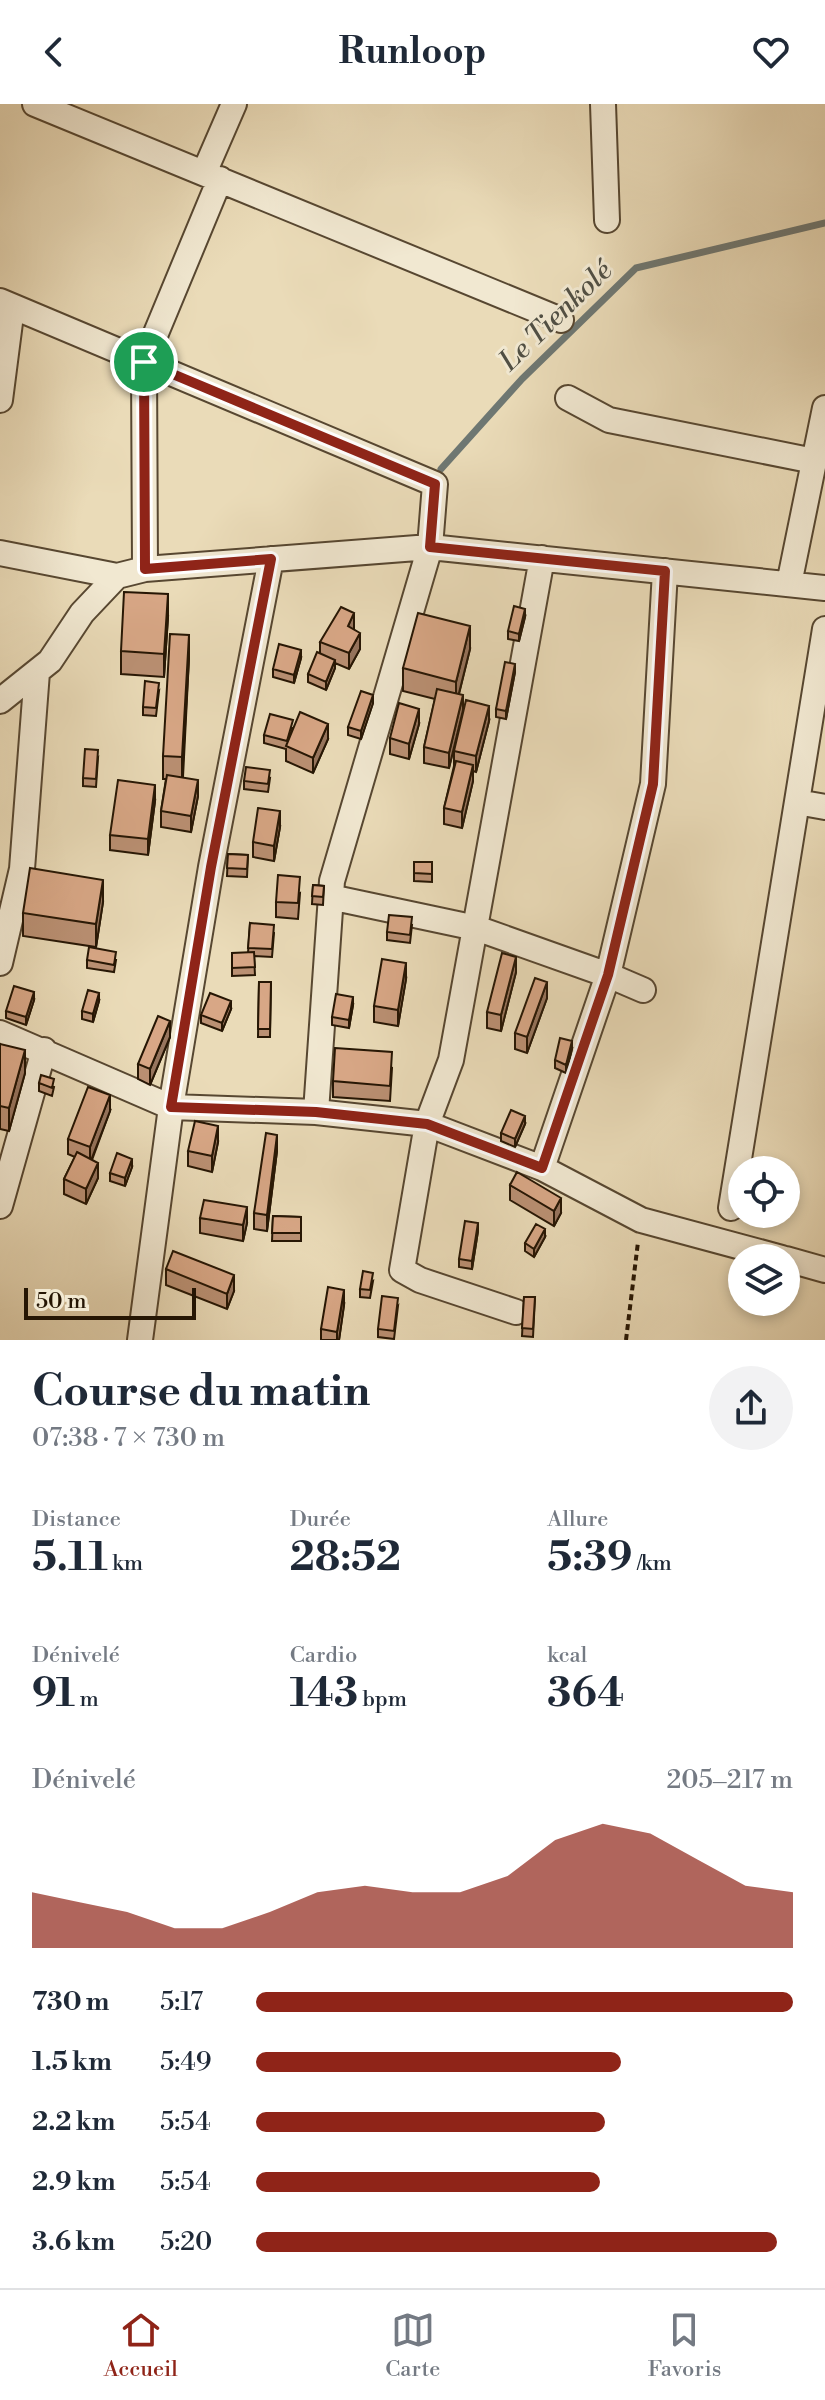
<!DOCTYPE html>
<html lang="fr">
<meta charset="utf-8">
<style>
body{margin:0;font-family:"Libre Bodoni",serif;background:#f2f2f3;color:#1f2937;height:100vh;display:flex;flex-direction:column;font-size:30px;white-space:nowrap}
*{box-sizing:border-box;margin:0}
p{font-size:26px;color:#747a83}
.icon{flex:none;width:44px;height:44px;fill:none;stroke:currentColor;stroke-width:2;stroke-linecap:round;stroke-linejoin:round}
.map{position:relative;height:1236px;overflow:hidden}
.side{display:flex;flex-direction:column;background:#fff;flex:1}
.side>*{flex:none}
.controls{position:absolute;left:728px;top:1052px;display:grid;gap:16px}
.controls a{display:grid;place-items:center;width:72px;height:72px;border-radius:50%;background:#fff;box-shadow:0 4px 12px #0003;font-size:40px}
.scale{position:absolute;left:24px;bottom:20px;width:172px;box-sizing:border-box;padding-left:8px;border:4px solid #261604;border-top:0;font-size:22px;line-height:28px;white-space:nowrap;color:#261604;-webkit-text-stroke:6px #f1e8d1;paint-order:stroke}
.pin{position:absolute;display:grid;place-items:center;width:68px;height:68px;color:#fff;margin:-34px;border:4px solid #fff;border-radius:50%;box-shadow:0 2px 8px #0007}
.round{display:grid;place-items:center;flex:none;width:84px;height:84px;border-radius:42px;background:#f2f2f3}
.overview{display:flex;align-items:center;justify-content:space-between;height:136px;padding:0 32px}
h1{font-size:44px;font-weight:800;line-height:60px}
.figures{display:grid;grid-template-columns:repeat(3,1fr);gap:12px;height:136px;padding:8px 32px}
.figures div{display:grid;align-content:center}
.figures b{font-size:40px;font-weight:800}
.figures small{font-size:22px;font-weight:400}
.figures p{font-size:22px}
.chart{height:224px;padding:16px 32px}
.chart p{display:flex;justify-content:space-between}
.chart svg{width:100%;height:144px;margin-top:8px;fill:#8f2418;opacity:.7}
ul{padding:0 32px;list-style:none;font-size:26px}
li{display:grid;grid-template-columns:128px 96px 1fr;align-items:center;height:60px}
li i{height:20px;border-radius:10px;background:#8f2418}
header{display:flex;justify-content:space-between;align-items:center;height:104px;padding:0 32px;background:#fff;font-size:36px;font-weight:800}
.tab-bar{display:flex;justify-content:space-around;align-items:center;height:112px;border-top:2px solid #e0e1e3;background:#fff;font-size:22px;color:#747a83}
.tab-bar a{display:grid;justify-items:center;gap:4px}
.tab-bar .current{color:#8f2418}
.map>svg:first-child{display:block}
</style>
<header><svg class="icon" aria-label="back" viewBox="0 0 24 24"><path d="M15 5l-7 7 7 7"/></svg>Runloop<svg class="icon" aria-label="heart" viewBox="0 0 24 24"><path d="M12 20l-8-8c-3-5 5-10 8-4 3-6 11-1 8 4z"/></svg></header>
<div class="map">
<svg width="825" height="1236" viewBox="0 0 825 1236">
<rect width="100%" height="100%" fill="#eadbb8"/>
<filter id="stains"><feTurbulence type="fractalNoise" baseFrequency=".0025" numOctaves="4"/><feColorMatrix values="0 0 0 0 .2 0 0 0 0 .09 0 0 0 0 .02 0 0 0 .5 -.17"/></filter>
<radialGradient id="worn" r=".72"><stop offset=".6" stop-color="#630" stop-opacity="0"/><stop offset="1" stop-color="#630" stop-opacity=".3"/></radialGradient>
<g fill="none" stroke-linecap="round" stroke-linejoin="round">
<!-- stream -->
<path stroke="#6e7772" stroke-width="7" d="M441,365L522,275L636,164L825,119"/>
<!-- minor casing -->
<g stroke="#574731" stroke-width="28">
<path id="minor" d="M35,0L561,216
M603,0L607,116
M204,69L234,0
M0,197L435,380L430,443L332,777L316,1008
M568,294L609,316L814,357
M0,296L12,203
M0,449L117,472
M145,465L144,258L220,75
M789,480L825,304
M0,597L50,557L82,509L117,472L145,465L430,443L825,484
M797,698L825,703
M330,793L476,824L608,871L643,886
M0,859L22,765L37,568
M0,929L171,1003L316,1008L427,1020L542,1064L641,1116L782,1154
M542,1064L608,871L653,680L665,467
M0,1102L44,946
M731,1104L825,525
M786,1155L825,1166
M516,1208L420,1176L402,1166L427,1020L451,956L542,454
M140,1236L171,1003L211,763L271,455"/>
</g>
<!-- path -->
<path stroke="#261604" stroke-width="4" stroke-dasharray="6 4" stroke-linecap="butt" d="M626,1236L638,1138"/>
<!-- minor -->
<use href="#minor" stroke="#f1e8d1" stroke-width="24"/>
</g>
<!-- wall -->
<path fill="#ba9073" stroke="#261604" stroke-width="2" d="M168,513L164,573L121,570V547Z
M525,513L519,537L508,535V527Z
M354,525L360,545L349,565L335,559V564L326,586L308,578V570L320,549V538Z
M470,545L459,590L463,606L449,664L424,659V643L435,595L403,587V564Z
M189,554L183,673L198,692L191,728L161,723V707L166,675H163V652Z
M301,554L294,579L273,573V565Z
M515,568L506,615L496,613V605Z
M159,587L156,612L143,611V603Z
M373,599L361,635L348,631V623Z
M489,617L476,668L473,667V677L462,724L444,720V704L454,662V647Z
M419,620L409,655L390,650V634Z
M293,624L291,629L328,635L313,669L286,657V645L264,639V631Z
M98,654L96,683L83,682V674Z
M270,674L268,688L244,685V677Z
M155,697L148,751L110,746V731Z
M280,723L274,757L253,753V738Z
M228,750L248,751L247,773L227,772Z
M414,758H432V778L414,777Z
M313,781L324,782L323,801L312,800Z
M300,789L298,815L276,813V798Z
M103,798L96,843L23,832V809Z
M250,819L274,829L272,853L254,852L255,871L232,872V849H248Z
M412,821L410,839L387,836V828Z
M87,856H116L114,868L87,864Z
M516,868L501,927L487,924V908Z
M406,875L398,922L374,918V902Z
M259,878H271L270,933H258Z
M547,894L527,949L515,945V929Z
M34,896L26,921L6,914V907Z
M99,897L93,918L82,915V907Z
M353,901L349,924L332,921V913Z
M231,905L222,927L201,919V911Z
M170,933L150,981L138,975V960Z
M0,940L25,969L9,1027L0,1025Z
M572,945L566,969L555,964V956Z
M392,964L390,997L333,993V977Z
M39,979L54,983L52,992L39,987Z
M110,1007L92,1056L98,1074L86,1100L64,1090V1075L75,1053L68,1050V1035Z
M525,1020L515,1043L501,1037V1029Z
M218,1038L212,1068L188,1062V1047Z
M277,1047L267,1127L254,1125V1109Z
M132,1063L125,1082L110,1077V1069Z
M510,1081L561,1109L554,1122L510,1096Z
M273,1112L301,1113V1137H272Z
M200,1114L247,1119L243,1137L200,1129Z
M478,1127L472,1165L459,1163V1155Z
M545,1133L534,1153L525,1147V1139Z
M166,1165L234,1187L227,1205L166,1181Z
M373,1177L370,1194L360,1193V1185Z
M524,1193H535L533,1233L522,1232Z
M344,1201L339,1236H321V1225Z
M398,1202L394,1235L378,1233V1225Z"/>
<!-- shaded-wall -->
<path fill="#97755e" stroke="#261604" stroke-width="2" d="M168,490V513L164,573V550Z
M525,505V513L519,537V530Z
M354,509V524L348,538V522Z
M470,522V545L456,601V578Z
M360,529V545L349,565V549Z
M189,531V554L182,676V653Z
M301,546V554L294,579V571Z
M335,556V564L326,586V578Z
M515,560V568L506,615V607Z
M373,591V599L361,635V627Z
M463,591V606L449,664V649Z
M489,602V617L476,668V652Z
M419,605V620L409,655V640Z
M328,620V635L313,669V654Z
M473,661V677L462,724V708Z
M198,676V692L191,728V712Z
M155,681V697L148,751V735Z
M280,707V723L274,757V742Z
M103,776V798L96,843V820Z
M516,853V868L501,927V911Z
M406,859V875L398,922V906Z
M547,878V894L527,949V933Z
M34,888V896L26,921V913Z
M99,889V897L93,918V910Z
M353,893V901L349,924V916Z
M231,897V905L222,927V919Z
M170,917V933L150,981V965Z
M572,937V945L566,969V961Z
M25,946V969L9,1027V1004Z
M110,991V1007L90,1059V1043Z
M525,1012V1020L515,1043V1035Z
M218,1022V1038L212,1068V1052Z
M277,1031V1047L267,1127V1111Z
M132,1055V1063L125,1082V1074Z
M98,1059V1074L86,1100V1085Z
M561,1094V1109L554,1122V1107Z
M247,1103V1119L243,1137V1121Z
M478,1119V1127L472,1165V1157Z
M545,1125V1133L534,1153V1145Z
M234,1171V1187L227,1205V1190Z
M344,1186V1201L339,1236H337V1228Z"/>
<!-- building -->
<path fill="#d8a786" stroke="#261604" stroke-width="2" d="M124,488L168,490L164,550L121,547Z
M514,502L525,505L519,530L508,527Z
M341,503L354,509L348,522L360,529L349,549L320,538Z
M418,509L470,522L456,578L403,564Z
M170,530L189,531L182,653L163,652Z
M279,540L301,546L294,571L273,565Z
M317,548L335,556L326,578L308,570Z
M505,558L515,560L506,607L496,605Z
M145,577L159,579L156,604L143,603Z
M437,585L463,591L449,649L424,643Z
M361,587L373,591L361,627L348,623Z
M466,596L489,602L476,652L454,647Z
M399,599L419,605L409,640L390,634Z
M300,608L328,620L313,654L286,642Z
M270,610L293,616L287,637L264,631Z
M85,645L98,646L96,675L83,674Z
M456,657L473,661L462,708L444,704Z
M246,663L270,666L268,680L244,677Z
M167,671L198,676L191,712L161,707Z
M118,676L155,681L148,735L110,731Z
M258,704L280,707L274,742L253,738Z
M228,750L248,751L247,765L227,764Z
M414,758H432V770L414,769Z
M30,764L103,776L96,820L23,809Z
M278,771L300,773L298,799L276,798Z
M313,781L324,782L323,793L312,792Z
M389,811L412,813L410,831L387,828Z
M250,819L274,821L272,845L248,844Z
M89,843L116,848L114,861L87,856Z
M254,848L255,863L232,864V849Z
M502,849L516,853L501,911L487,908Z
M382,855L406,859L398,906L374,902Z
M535,874L547,878L527,933L515,929Z
M259,878H271L270,925H258Z
M14,882L34,888L26,913L6,907Z
M88,886L99,889L93,910L82,907Z
M210,889L231,897L222,919L201,911Z
M336,890L353,893L349,916L332,913Z
M158,912L170,917L150,965L138,960Z
M560,934L572,937L566,961L555,956Z
M0,940L25,946L9,1004L0,1002Z
M335,944L392,948L390,982L333,977Z
M41,971L54,975L52,984L39,979Z
M88,983L110,991L90,1043L68,1035Z
M511,1006L525,1012L515,1035L501,1029Z
M195,1017L218,1022L212,1052L188,1047Z
M266,1029L277,1031L267,1111L254,1109Z
M77,1048L98,1059L86,1085L64,1075Z
M117,1049L132,1055L125,1074L110,1069Z
M517,1068L561,1094L554,1107L510,1081Z
M204,1096L247,1103L243,1121L200,1114Z
M273,1112L301,1113V1129H272Z
M465,1117L478,1119L472,1157L459,1155Z
M536,1120L545,1125L534,1145L525,1139Z
M173,1147L234,1171L227,1190L166,1165Z
M363,1167L373,1169L370,1186L360,1185Z
M328,1183L344,1186L337,1228L321,1225Z
M382,1192L398,1194L394,1227L378,1225Z
M524,1193H535L533,1225L522,1224Z"/>
<g fill="none" stroke-linecap="round" stroke-linejoin="round">
<!-- route casing -->
<g stroke="#fff" stroke-width="16">
<path id="route" d="M144,258L435,380L430,443L665,467L653,680L608,871L542,1064L427,1020L316,1008L171,1003L211,763L271,455L145,465Z"/>
</g>
<!-- route -->
<use href="#route" stroke="#8f2418" stroke-width="10"/>
</g>
<g text-anchor="middle" dominant-baseline="central" stroke-width="6" stroke-linejoin="round" paint-order="stroke">
<!-- water labels -->
<g font-size="28" font-style="italic" fill="#504f44" stroke="#f1e8d1">
<text transform="translate(556 212) rotate(-44)">Le Tienkolé</text>
</g>
</g>
<rect width="100%" height="100%" filter="url(#stains)"/>
<rect width="100%" height="100%" fill="url(#worn)"/>
</svg>
<div class="controls">
<a><svg class="icon" aria-label="locate" viewBox="0 0 24 24"><circle cx="12" cy="12" r="6"/><path d="M12 2v4M12 18v4M2 12h4M18 12h4"/></svg></a>
<a><svg class="icon" aria-label="layers" viewBox="0 0 24 24"><path d="M12 4l9 5-9 5-9-5zM3 14l9 5 9-5"/></svg></a>
</div>
<div class="scale">50 m</div>
<div class="pin" style="left:144px;top:258px;background:#1e9e55"><svg class="icon" aria-label="arrive" viewBox="0 0 24 24"><path d="M6 21V4h12l-3 4 3 4H6"/></svg></div>
</div>
<section class="side">
<div class="overview"><div><h1>Course du matin</h1><p>07:38 · 7 × 730 m</p></div><a class="round"><svg class="icon" aria-label="share" viewBox="0 0 24 24"><path d="M12 15V3M7 8l5-5 5 5M5 13v7h14v-7"/></svg></a></div>
<div class="figures">
<div><p>Distance</p><b>5.11<small> km</small></b></div>
<div><p>Durée</p><b>28:52</b></div>
<div><p>Allure</p><b>5:39<small> /km</small></b></div>
</div>
<div class="figures">
<div><p>Dénivelé</p><b>91<small> m</small></b></div>
<div><p>Cardio</p><b>143<small> bpm</small></b></div>
<div><p>kcal</p><b>364</b></div>
</div>
<div class="chart"><p><span>Dénivelé</span>205–217 m</p>
<svg viewBox="0 0 160 44" preserveAspectRatio="none"><path d="M0 44V27L10 30L20 33L30 38L40 38L50 33L60 27L70 25L80 27L90 27L100 22L110 11L120 6L130 9L140 17L150 25L160 27V44z"/></svg>
</div>
<ul>
<li><b>730 m</b>5:17<i style="width:100%"></i></li>
<li><b>1.5 km</b>5:49<i style="width:68%"></i></li>
<li><b>2.2 km</b>5:54<i style="width:65%"></i></li>
<li><b>2.9 km</b>5:54<i style="width:64%"></i></li>
<li><b>3.6 km</b>5:20<i style="width:97%"></i></li>
</ul>
</section>
<nav class="tab-bar">
<a class="current"><svg class="icon" aria-label="home" viewBox="0 0 24 24"><path d="M3 11l9-7 9 7M6 9v11h12V9"/></svg>Accueil</a>
<a><svg class="icon" aria-label="map" viewBox="0 0 24 24"><path d="M3 6l6-2 6 2 6-2v14l-6 2-6-2-6 2zM9 4v14M15 6v14"/></svg>Carte</a>
<a><svg class="icon" aria-label="saved" viewBox="0 0 24 24"><path d="M7 4h10v16l-5-4-5 4z"/></svg>Favoris</a>
</nav>
